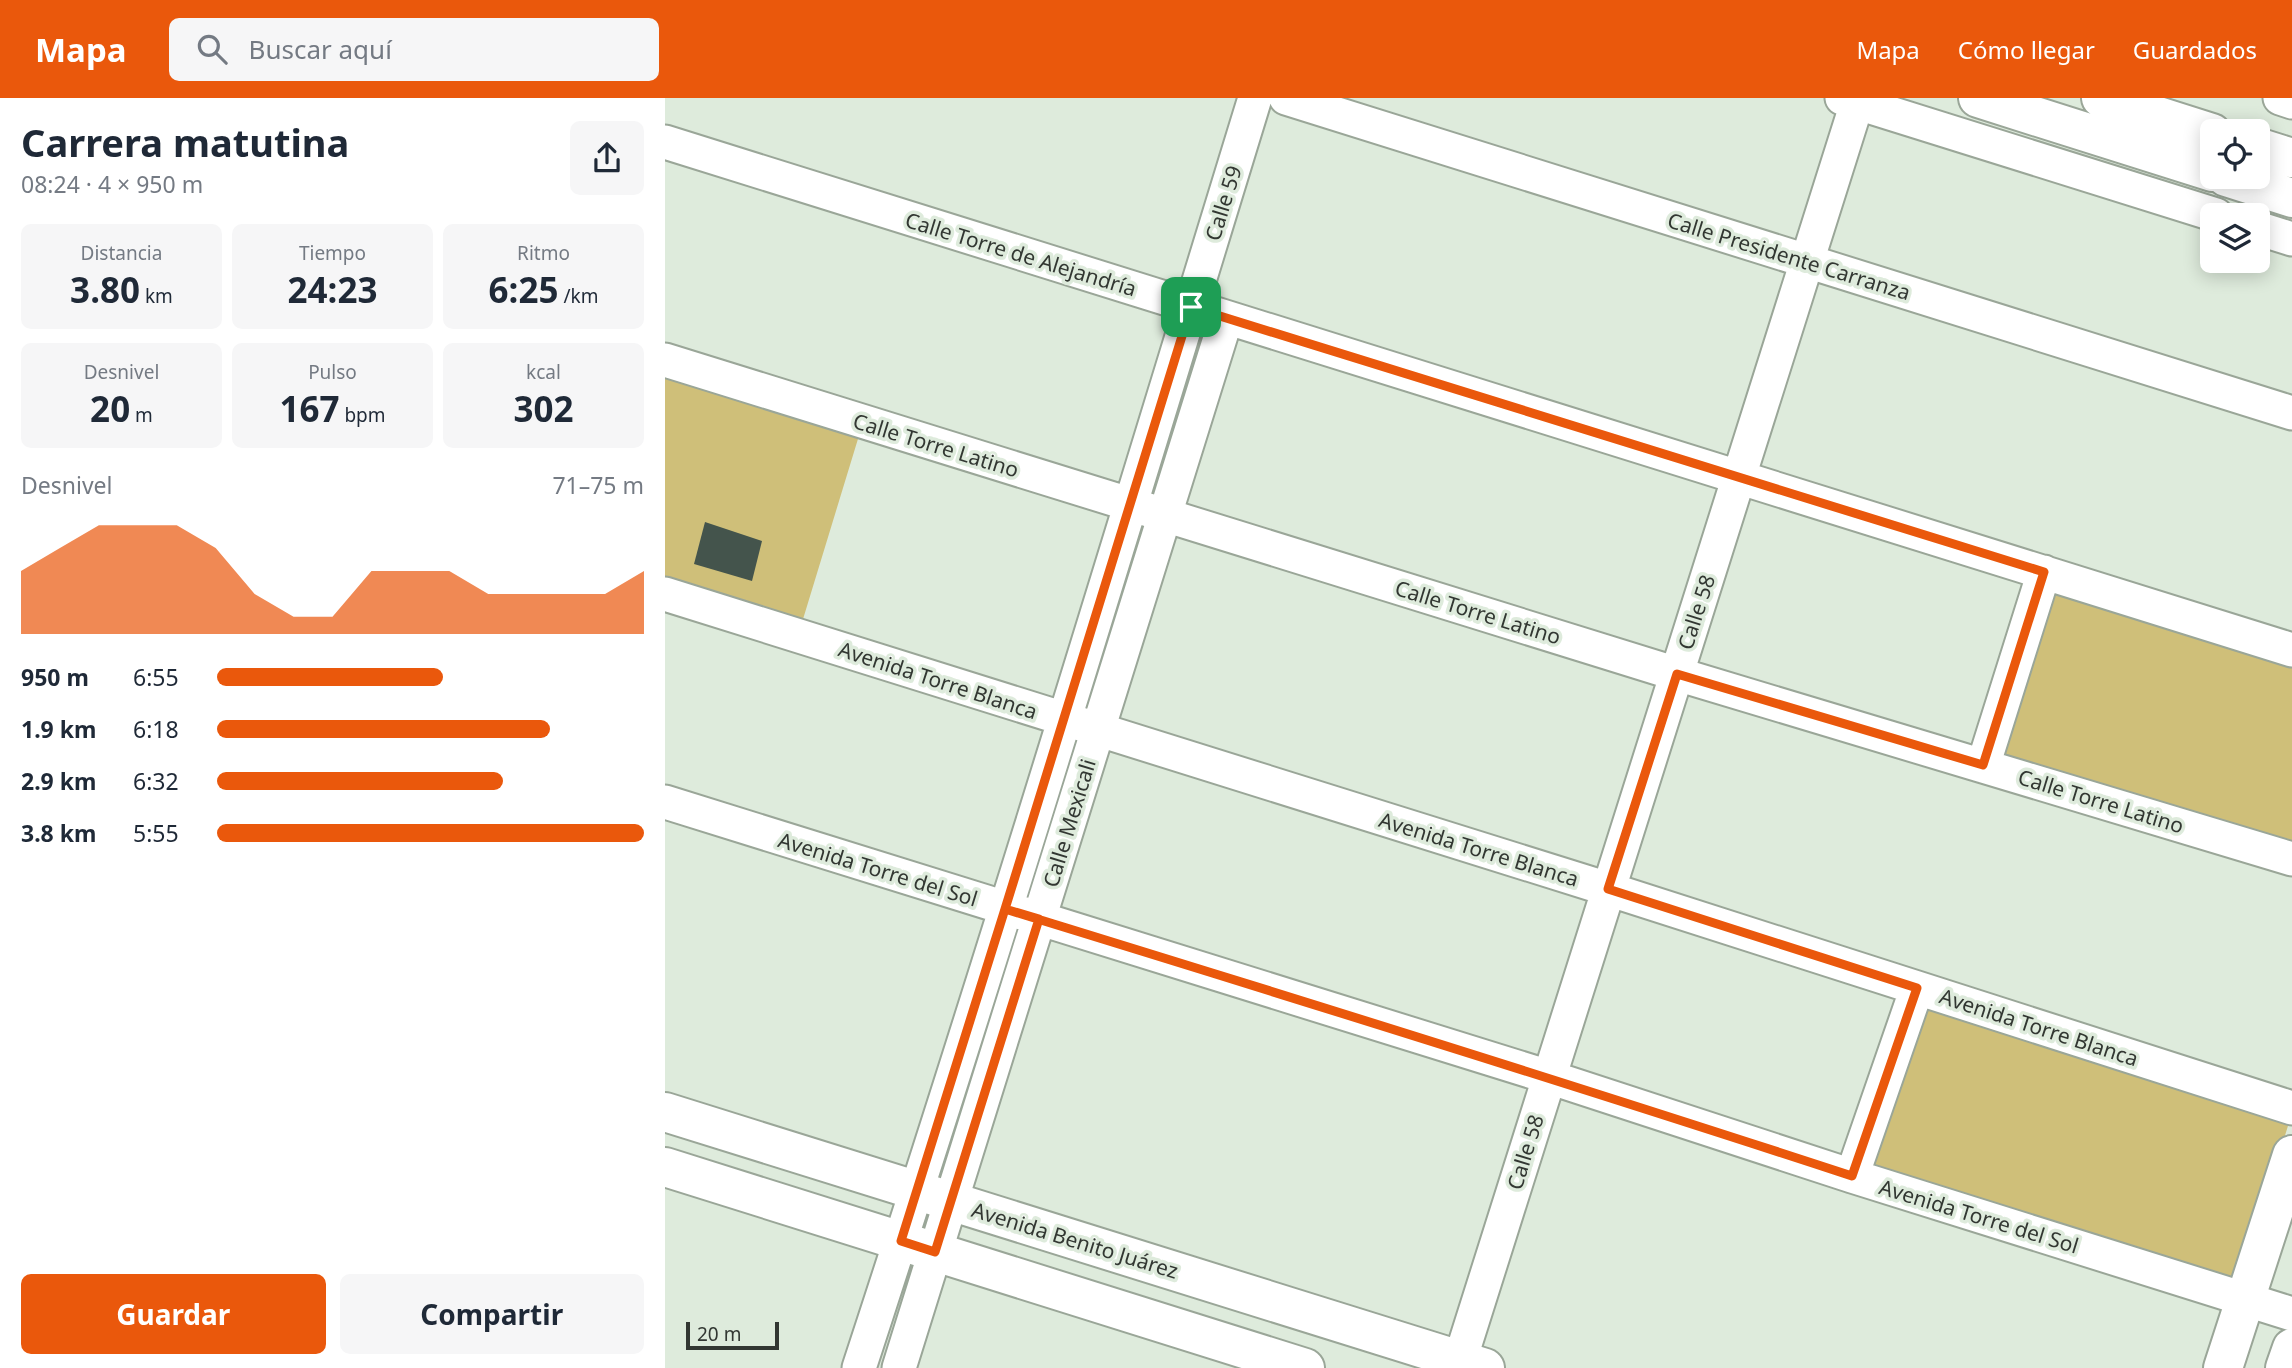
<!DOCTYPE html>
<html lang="es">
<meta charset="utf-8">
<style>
body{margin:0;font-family:"Noto Sans",sans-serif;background:#f6f6f7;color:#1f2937;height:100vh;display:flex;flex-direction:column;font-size:26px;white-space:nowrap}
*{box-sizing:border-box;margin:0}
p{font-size:23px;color:#747a83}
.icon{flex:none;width:38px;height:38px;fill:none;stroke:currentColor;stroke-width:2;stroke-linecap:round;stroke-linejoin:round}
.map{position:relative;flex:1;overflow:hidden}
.side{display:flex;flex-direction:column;background:#fff;width:665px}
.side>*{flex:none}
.controls{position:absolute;left:1535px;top:21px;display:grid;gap:14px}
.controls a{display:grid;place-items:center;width:70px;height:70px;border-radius:10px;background:#fff;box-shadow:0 4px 18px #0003;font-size:35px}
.scale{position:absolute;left:21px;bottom:18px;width:93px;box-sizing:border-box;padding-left:7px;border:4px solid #323732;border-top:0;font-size:19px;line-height:24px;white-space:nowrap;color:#323732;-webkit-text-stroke:5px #deebdc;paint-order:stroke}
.pin{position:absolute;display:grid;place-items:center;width:60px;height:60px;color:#fff;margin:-30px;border-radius:14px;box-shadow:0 4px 10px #0006}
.round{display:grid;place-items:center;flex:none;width:74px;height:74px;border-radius:10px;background:#f6f6f7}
.head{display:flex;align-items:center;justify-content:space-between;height:119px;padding:0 21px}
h1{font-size:38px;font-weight:700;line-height:52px}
.stats{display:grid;grid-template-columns:repeat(3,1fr);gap:10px;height:119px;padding:7px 21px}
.stats div{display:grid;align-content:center;border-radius:10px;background:#f6f6f7;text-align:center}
.stats b{font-size:35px;font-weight:700}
.stats small{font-size:19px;font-weight:400}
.stats p{font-size:19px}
.chart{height:196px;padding:14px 21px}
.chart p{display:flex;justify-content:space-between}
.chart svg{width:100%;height:126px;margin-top:7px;fill:#ea580c;opacity:.7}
.action{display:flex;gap:14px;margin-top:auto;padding:14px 21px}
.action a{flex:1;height:80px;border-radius:10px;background:#ea580c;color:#fff;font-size:28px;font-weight:700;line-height:80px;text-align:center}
.action a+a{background:#f6f6f7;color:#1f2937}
ul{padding:0 21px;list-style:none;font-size:23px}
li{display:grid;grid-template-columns:112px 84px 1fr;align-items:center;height:52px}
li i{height:18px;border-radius:9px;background:#ea580c}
header{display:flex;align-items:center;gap:42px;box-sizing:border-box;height:98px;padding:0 35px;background:#ea580c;color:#fff}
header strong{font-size:33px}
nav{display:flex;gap:38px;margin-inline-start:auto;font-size:24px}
.search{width:490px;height:63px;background:#f6f6f7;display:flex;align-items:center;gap:18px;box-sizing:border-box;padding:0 24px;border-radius:10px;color:#747a83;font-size:26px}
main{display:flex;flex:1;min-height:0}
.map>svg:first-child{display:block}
</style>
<header>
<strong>Mapa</strong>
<div class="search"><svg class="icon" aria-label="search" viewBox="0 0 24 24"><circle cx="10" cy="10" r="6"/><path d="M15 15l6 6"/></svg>Buscar aquí</div>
<nav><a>Mapa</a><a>Cómo llegar</a><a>Guardados</a></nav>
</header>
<main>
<section class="side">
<div class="head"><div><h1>Carrera matutina</h1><p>08:24 · 4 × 950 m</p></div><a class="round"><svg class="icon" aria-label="share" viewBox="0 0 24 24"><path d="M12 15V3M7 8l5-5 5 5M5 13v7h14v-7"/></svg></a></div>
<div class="stats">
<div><p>Distancia</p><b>3.80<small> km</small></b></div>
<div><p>Tiempo</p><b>24:23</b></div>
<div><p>Ritmo</p><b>6:25<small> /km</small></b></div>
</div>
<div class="stats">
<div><p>Desnivel</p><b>20<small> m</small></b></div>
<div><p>Pulso</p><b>167<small> bpm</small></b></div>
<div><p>kcal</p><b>302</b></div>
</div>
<div class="chart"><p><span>Desnivel</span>71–75 m</p>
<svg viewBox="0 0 160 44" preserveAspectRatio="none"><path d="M0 44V22L10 14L20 6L30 6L40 6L50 14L60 30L70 38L80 38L90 22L100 22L110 22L120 30L130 30L140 30L150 30L160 22V44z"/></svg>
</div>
<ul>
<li><b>950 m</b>6:55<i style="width:53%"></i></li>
<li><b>1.9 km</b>6:18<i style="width:78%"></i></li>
<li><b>2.9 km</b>6:32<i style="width:67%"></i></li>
<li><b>3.8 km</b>5:55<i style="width:100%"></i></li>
</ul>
<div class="action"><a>Guardar</a><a>Compartir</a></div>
</section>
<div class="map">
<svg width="1627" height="1270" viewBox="0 0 1627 1270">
<rect width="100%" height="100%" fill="#deebdc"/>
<!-- green -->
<path fill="#cfbf79" d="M0,270L196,331L135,531L0,489Z
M1388,487L1627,564V748L1330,658Z
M1254,901L1626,1018L1575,1184L1196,1071Z"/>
<!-- building -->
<path fill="#44544c" d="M40,424L97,443L87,483L29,466Z"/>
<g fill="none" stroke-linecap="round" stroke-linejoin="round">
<!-- minor casing -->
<g stroke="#9aa698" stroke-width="37">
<path id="minor" d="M621,0L1627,315
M1177,0L1551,117
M1615,0L1627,4
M0,44L1627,552
M1592,130L1627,141
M0,262L1012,576L1627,761
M0,496L943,791L1627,1010
M1318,668L1379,474
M0,704L884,979L1187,1078L1627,1216
M1187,1078L1252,890
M795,1262L1192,5
M194,1270C332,849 460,424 590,0
M234,1270L561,221"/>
</g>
<!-- major casing -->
<g stroke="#9aa698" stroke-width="42">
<path id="major" d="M1313,0L1547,74
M1436,0L1547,35
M1592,49L1627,60
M1561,79L1627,100
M0,1014L820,1270
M0,1069L640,1270
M1558,1270L1627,1057
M1620,1270L1627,1250"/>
</g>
<!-- minor -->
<use href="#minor" stroke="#fff" stroke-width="33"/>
<!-- major -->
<use href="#major" stroke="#fff" stroke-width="38"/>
</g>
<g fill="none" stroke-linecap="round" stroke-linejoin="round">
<!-- route casing -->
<g stroke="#fff" stroke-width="14">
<path id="route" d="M526,209L340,811L374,821L270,1154L236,1143L340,811C623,898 906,986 1187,1078L1252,890L943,791L1012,576L1318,667L1379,474L526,209"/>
</g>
<!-- route -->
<use href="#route" stroke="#ea580c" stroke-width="9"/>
</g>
<g text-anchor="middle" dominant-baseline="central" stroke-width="7" stroke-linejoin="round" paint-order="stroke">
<!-- street labels -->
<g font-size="21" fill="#323732" stroke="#deebdc">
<text transform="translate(558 105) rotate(-73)">Calle 59</text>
<text transform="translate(356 156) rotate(17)">Calle Torre de Alejandría</text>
<text transform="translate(1124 158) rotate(17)">Calle Presidente Carranza</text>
<text transform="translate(271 347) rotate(17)">Calle Torre Latino</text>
<text transform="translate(813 514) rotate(17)">Calle Torre Latino</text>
<text transform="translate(1031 514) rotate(-72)">Calle 58</text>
<text transform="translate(273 582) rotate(18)">Avenida Torre Blanca</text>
<text transform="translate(1436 703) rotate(17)">Calle Torre Latino</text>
<text transform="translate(404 725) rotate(-73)">Calle Mexicali</text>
<text transform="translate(814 751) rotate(17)">Avenida Torre Blanca</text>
<text transform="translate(213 771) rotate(17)">Avenida Torre del Sol</text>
<text transform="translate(1374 929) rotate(18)">Avenida Torre Blanca</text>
<text transform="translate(860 1054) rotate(-73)">Calle 58</text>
<text transform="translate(1314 1118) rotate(17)">Avenida Torre del Sol</text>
<text transform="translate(410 1142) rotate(17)">Avenida Benito Juárez</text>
</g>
</g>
</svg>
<div class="controls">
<a><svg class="icon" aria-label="locate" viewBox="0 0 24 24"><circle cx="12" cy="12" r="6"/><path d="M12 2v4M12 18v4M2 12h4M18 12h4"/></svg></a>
<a><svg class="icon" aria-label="layers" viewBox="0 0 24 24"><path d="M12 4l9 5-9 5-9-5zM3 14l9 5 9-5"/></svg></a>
</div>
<div class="scale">20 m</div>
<div class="pin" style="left:526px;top:209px;background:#1e9e55"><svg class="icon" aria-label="arrive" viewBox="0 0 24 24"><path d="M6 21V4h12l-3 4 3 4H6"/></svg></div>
</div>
</main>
